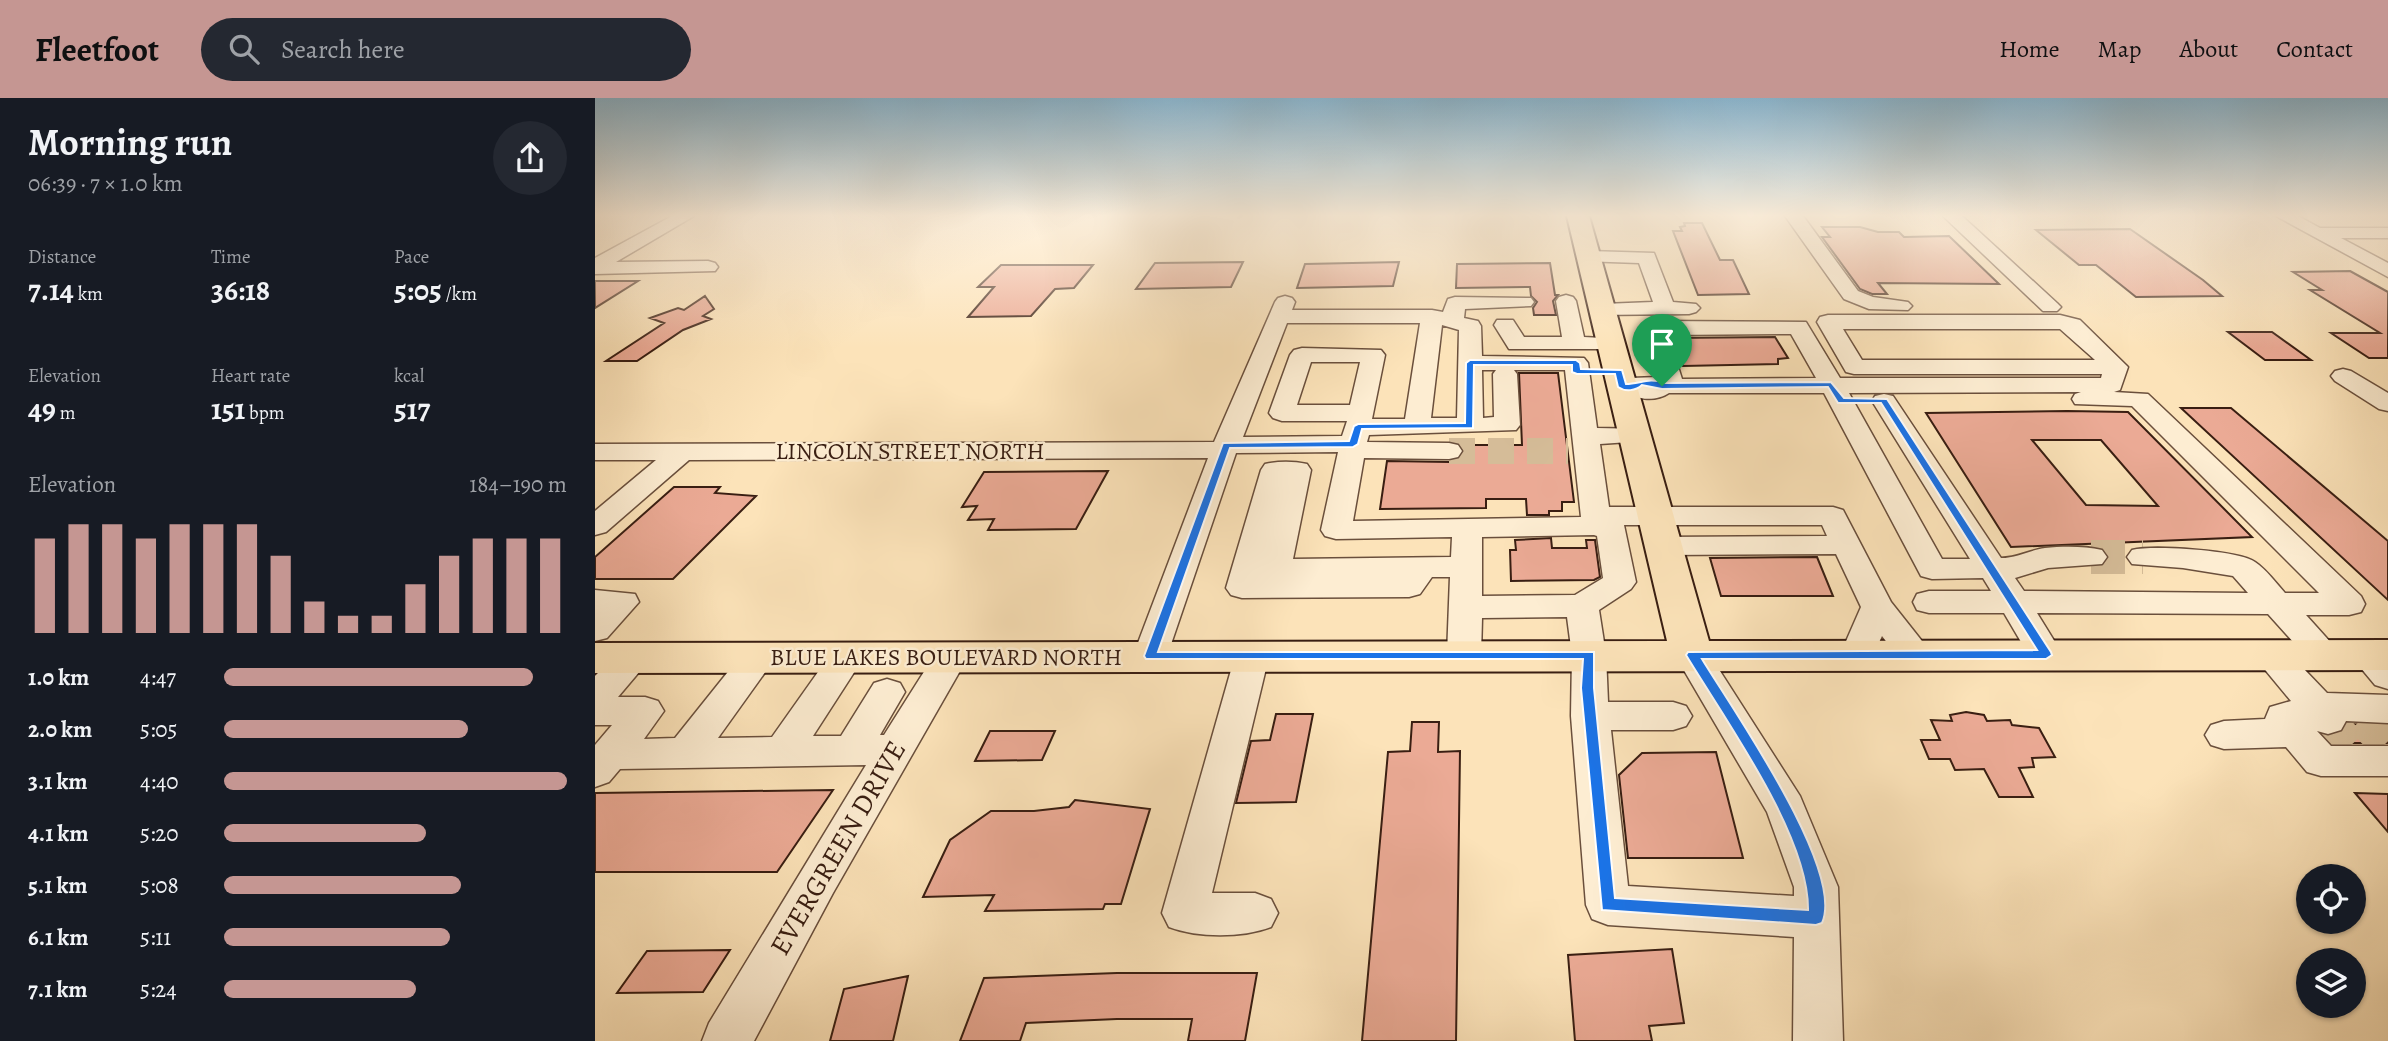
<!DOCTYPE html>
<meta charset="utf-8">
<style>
body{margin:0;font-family:Alegreya,serif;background:#242831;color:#f1f3f6;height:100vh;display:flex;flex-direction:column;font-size:26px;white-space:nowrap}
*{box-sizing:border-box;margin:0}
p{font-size:23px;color:#9ea1a6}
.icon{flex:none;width:38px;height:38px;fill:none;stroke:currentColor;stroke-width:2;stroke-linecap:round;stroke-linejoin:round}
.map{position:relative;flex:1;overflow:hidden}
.side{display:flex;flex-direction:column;background:#171b24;width:595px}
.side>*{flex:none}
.buttons{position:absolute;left:1701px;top:766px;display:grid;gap:14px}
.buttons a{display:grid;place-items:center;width:70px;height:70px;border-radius:50%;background:#171b24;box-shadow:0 2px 5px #0004;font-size:35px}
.pin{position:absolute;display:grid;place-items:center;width:60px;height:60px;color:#fff;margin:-72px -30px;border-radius:50% 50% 50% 0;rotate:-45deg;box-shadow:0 0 7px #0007}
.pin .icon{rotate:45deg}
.round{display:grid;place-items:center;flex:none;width:74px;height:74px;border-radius:37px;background:#242831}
.headline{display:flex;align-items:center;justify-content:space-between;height:119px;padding:0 28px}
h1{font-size:38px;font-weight:700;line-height:52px}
.metrics{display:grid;grid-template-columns:repeat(3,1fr);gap:10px;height:119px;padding:7px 28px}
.metrics div{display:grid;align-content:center}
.metrics b{font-size:30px;font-weight:700}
.metrics small{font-size:19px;font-weight:400}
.metrics p{font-size:19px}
.chart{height:196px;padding:14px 28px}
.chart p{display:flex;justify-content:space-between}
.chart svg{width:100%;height:126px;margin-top:7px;stroke:#c59692;stroke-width:6}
ul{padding:0 28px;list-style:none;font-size:23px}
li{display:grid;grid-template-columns:112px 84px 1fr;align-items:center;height:52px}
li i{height:18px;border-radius:9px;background:#c59692}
header{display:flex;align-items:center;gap:42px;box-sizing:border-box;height:98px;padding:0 35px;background:#c59692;color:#111}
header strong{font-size:33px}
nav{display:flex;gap:38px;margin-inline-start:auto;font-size:24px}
.search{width:490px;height:63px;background:#242831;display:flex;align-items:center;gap:18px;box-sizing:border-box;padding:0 24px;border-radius:38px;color:#9ea1a6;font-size:26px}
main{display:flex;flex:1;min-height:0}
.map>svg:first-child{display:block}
</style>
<header>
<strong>Fleetfoot</strong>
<div class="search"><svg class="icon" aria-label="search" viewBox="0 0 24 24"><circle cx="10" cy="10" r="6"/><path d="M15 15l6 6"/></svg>Search here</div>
<nav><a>Home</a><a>Map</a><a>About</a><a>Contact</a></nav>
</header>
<main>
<section class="side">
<div class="headline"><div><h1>Morning run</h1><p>06:39 · 7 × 1.0 km</p></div><a class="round"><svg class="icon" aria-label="share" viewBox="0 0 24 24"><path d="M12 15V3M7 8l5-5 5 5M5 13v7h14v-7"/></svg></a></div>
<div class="metrics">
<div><p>Distance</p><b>7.14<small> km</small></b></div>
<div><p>Time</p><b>36:18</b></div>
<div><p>Pace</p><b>5:05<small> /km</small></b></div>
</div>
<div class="metrics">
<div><p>Elevation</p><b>49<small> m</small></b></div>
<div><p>Heart rate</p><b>151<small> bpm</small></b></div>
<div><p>kcal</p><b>517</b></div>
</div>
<div class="chart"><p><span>Elevation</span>184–190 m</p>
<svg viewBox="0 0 160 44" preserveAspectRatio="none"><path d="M5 44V11M15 44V6M25 44V6M35 44V11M45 44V6M55 44V6M65 44V6M75 44V17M85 44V33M95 44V38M105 44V38M115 44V27M125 44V17M135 44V11M145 44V11M155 44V11"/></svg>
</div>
<ul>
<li><b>1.0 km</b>4:47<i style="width:90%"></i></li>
<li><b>2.0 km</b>5:05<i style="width:71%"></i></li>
<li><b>3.1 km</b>4:40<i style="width:100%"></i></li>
<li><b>4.1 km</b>5:20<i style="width:59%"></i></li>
<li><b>5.1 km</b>5:08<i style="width:69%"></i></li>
<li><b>6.1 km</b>5:11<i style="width:66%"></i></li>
<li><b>7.1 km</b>5:24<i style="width:56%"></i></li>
</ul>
</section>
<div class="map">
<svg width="1793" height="943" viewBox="0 0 1793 943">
<rect width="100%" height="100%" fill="#fce3b9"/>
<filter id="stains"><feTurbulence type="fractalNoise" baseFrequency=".00286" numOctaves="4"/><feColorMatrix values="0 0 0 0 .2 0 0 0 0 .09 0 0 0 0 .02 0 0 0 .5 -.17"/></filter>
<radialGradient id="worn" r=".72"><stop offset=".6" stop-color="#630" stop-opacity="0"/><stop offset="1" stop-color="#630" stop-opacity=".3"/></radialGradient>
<!-- building -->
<path fill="#ebaa95" stroke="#391e12" stroke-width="2" fill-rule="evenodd" d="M1089,125H1107L1125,162H1138L1154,196L1103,197L1078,133H1087L1085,129L1090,128Z
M1227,129H1265L1283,134H1304L1309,139L1354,138L1404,186L1283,185L1292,196H1277L1265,191L1227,139H1235Z
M1535,131L1608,182L1627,198L1541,199L1501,167H1484L1441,132Z
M648,164L636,189L541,191L560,165Z
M804,164L798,188L702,190L710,166Z
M955,165L960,197H963L958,203L961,217H939L938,210L942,204L936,198L935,189L861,190L862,166Z
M406,167H498L479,190L460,191L436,218L373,219L399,189H383Z
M1755,173L1793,194V260H1774L1736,235H1785L1715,192H1727L1698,174Z
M0,183H43L0,210Z
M110,198L119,211L108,218L116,221L88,232L42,263H11L69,225L55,220L83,210L89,212Z
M1633,234H1677L1716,262H1670Z
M1180,239L1193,260L1183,261V266L1088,268L1077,240Z
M924,275H963L979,404H967V413H954V417H932L931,401H891V410L785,411L792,363L855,364L865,360L869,354L866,347H927Z
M1586,310H1636L1793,443V502Z
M1472,313L1533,314L1657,439L1416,449L1331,315ZM1437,342H1506L1563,408L1491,407Z
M513,373L481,431L393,432L399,421L373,422L382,408L367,409L389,374Z
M79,389H125L120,395L161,398L78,481H0V459Z
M956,440L957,450H992L991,442H1000L1005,479L999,482L916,483L915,452H921L920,442Z
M1222,459L1238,498H1126L1115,460Z
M1371,614L1389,617L1392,623L1415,622L1417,627L1444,630L1460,659L1437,660L1439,669L1424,670L1438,699H1404L1389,671L1360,672L1355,661H1334L1326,642H1345L1336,622L1357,623L1355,617Z
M681,616H718L701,704L641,705L656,643L675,642Z
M817,624H844L843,654L865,653L861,943H767L793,654L815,653Z
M1753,626L1793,628V645H1737L1730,638L1747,635Z
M395,633H460L447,662L380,663Z
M1121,654L1148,760H1033L1024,677L1047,655Z
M238,692L182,774H0V695Z
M1760,695L1793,696V734Z
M480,702L555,711L526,806H510L508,811L390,813L399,797L328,799L355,742L396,713H439L474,709Z
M1077,851L1089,925L1054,928L1057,943H980L973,857Z
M135,852L108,894L22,895L52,853Z
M522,875H662L650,943H593L597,921H522L431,925L425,943H365L389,880Z
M313,878L298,943H235L249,891Z"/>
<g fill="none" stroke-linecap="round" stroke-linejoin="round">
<!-- minor-tunnel-far1 -->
<path stroke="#d5bc98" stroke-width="26" stroke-dasharray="26 13" stroke-linecap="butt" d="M854,353H973"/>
<!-- minor-tunnel -->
<path stroke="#d5bc98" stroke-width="34" stroke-dasharray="34 17" stroke-linecap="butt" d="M1496,459H1548
M1767,621L1792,647
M1733,622L1756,648"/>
<!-- minor casing -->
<g stroke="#6a4f3c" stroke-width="3">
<path id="minor" d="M77,118H99L21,164L113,163L120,165L123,169L120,173L0,176V160Z
M1190,118H1208L1263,193L1278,199L1313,204L1317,208L1313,212L1274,211L1249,201Z
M1348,118H1367L1462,205L1466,209L1462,213H1448Z
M1681,118H1703L1725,130H1793V140H1746L1793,165V179Z
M994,153L1059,155L1078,204L1101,206L1105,210L1101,214L1094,216L1000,217L997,212L1000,207L1008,206L1058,204L1044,165L987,163L984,159L987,155Z
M971,197L978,199L981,203L989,239L1025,241L1028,246L1025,251H914L899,227L902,222H918L929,239H967L961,203L964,199Z
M690,198L697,200L700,204L697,212H837L848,214L853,201L860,199L936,200L939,204L936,208L870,211L869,220L883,223L886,228L887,258L989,260L993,265L1002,330L1049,331L1053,337L1049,343L1005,346L1014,409H1238L1248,412L1296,504L1338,557L1333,566C1307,573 1302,557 1287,538L1274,566L1262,569L1250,566L1245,557L1266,509L1241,456L1069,457L1058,455L1054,448L1058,441L1069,439L1232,438L1227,427H1029L1041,484L1036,491L1004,512L1011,557L1013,604H1078L1091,608L1097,618L1091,628L1078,632H1016L1033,788L1199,798V789L1172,714L1080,557L1085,548L1097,545L1109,548L1205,698L1243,789L1248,943H1198L1199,839L1013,827L997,821L991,807L976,618L977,557L972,519L887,520L886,557L881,566L869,569L857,566L852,557L855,479H837L825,496L814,499L647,500L636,497L631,490L666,372L670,366C684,363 698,363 712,366L716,372L698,461L856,459L857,439L741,441L730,438L726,432L743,354L641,355L572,558L567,567L555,570L543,567L538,558L613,360L94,362L11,434L0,437V413L61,362H0V346L619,344L680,204L683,200ZM692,225H825L810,321H777L790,257L786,252L707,250L699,252L695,257L674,315L678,320L687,323H752L747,338L648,339ZM847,227L864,232L862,320H836ZM716,264H765L755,307H702ZM887,272H901L898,276L899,319L888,320ZM919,272H970L986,419L758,423L769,360L854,361L863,359L867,353L863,347L854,345L772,344L774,337L921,332L925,327L922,276ZM999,437L1002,438L1008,480L980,497L887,498V439Z
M1233,217H1465L1485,222L1533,269L1525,292L1519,294L1553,296L1766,498L1770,506L1766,514L1754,517H1711L1747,557L1742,566L1730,569L1718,566L1673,516L1442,515L1468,557L1463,566L1451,569L1439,566L1409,515H1334L1322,512L1318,504L1322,496L1334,493H1396L1388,480L1337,481L1326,478L1229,295H1074C1061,304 1037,303 1028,289L1036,280L1063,279L1049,230L1052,225L1060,223L1211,224L1245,280H1506L1507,276H1259L1251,274L1222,224L1225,219ZM1248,231H1465L1500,262H1267ZM1196,236L1221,280L1087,281L1073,237ZM1486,294L1480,296L1477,301L1480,306L1537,308L1724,495H1690C1681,485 1671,471 1660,464C1643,452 1558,447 1537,452L1532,459L1537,466L1588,470L1638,478L1653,495L1429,493L1420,480L1453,470L1507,466L1512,459L1507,452C1490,448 1468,448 1450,450C1435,452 1422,460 1406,460L1298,298L1289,296L1280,298L1277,303L1375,461H1347L1254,295Z
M1748,271L1756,273L1793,295V313L1784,311L1740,283L1736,278L1740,273Z
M0,492L40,496L44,504L12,540L0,543Z
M1674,544L1686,547L1732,595L1793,597V625L1751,623L1746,632L1733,636L1722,633L1736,648H1793V678H1726L1712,674L1691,649L1629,651L1616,647L1610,637L1616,627L1629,623L1670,621L1675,609L1696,603L1657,556L1662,547Z
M1772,545L1784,548L1793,557V591L1780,587L1755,557L1760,548Z
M657,546L669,549L674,558L617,795H660L676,801L683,815L676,829C647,840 603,840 574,829L567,815L640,558L645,549Z
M164,547L176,550L181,559L123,640L177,639L240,550L252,547L264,550L269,559L218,638H246L279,585L292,581L305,585L310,594L285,637H289L344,550L356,547L368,550L373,559L238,795L159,943H107L114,925L271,667L25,671L14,684L0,689V647L17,627H0V578C16,562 27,544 51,551L56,560L23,599H50L63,603L69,613L49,641L80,640L152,550Z"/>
</g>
<!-- major casing -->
<g stroke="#391e12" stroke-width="4">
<path id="major" d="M972,118H994L1114,543L1793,542V572L0,575V545L1072,543Z"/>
</g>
<!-- minor -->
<use href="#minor" fill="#fdedd2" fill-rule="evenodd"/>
<!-- major -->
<use href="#major" fill="#fce3b9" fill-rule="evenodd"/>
</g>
<!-- sky -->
<linearGradient id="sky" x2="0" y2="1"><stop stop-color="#8bb8d3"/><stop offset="0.47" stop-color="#fef2e0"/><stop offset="1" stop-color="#fef2e0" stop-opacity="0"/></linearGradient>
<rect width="1793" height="250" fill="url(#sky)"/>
<!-- route -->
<path fill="#1a73e8" stroke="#fff" stroke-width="2" fill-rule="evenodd" d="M875,262H981L985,265L986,271L1027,272L1031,286C1045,286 1054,279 1069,285L1236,284L1249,300L1292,301L1456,554L1457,557L1451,561H1107C1136,609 1251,772 1227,825L1221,827L1007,812L986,590L988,561H551L549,558L628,345L754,343L759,328L763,326L870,325L871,265ZM879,267H977V274L982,276H1020L1023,289C1030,294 1041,293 1047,287L1067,291L1233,289L1243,305H1286L1442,552L1093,554L1091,557C1130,622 1214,737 1213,812L1020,800L999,590V554H563L635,350L758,349L763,346L767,331L878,330Z"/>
<g text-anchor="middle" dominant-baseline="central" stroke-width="5" stroke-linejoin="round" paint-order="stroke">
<!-- street labels -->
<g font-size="24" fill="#391e12" stroke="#fdedd2">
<text x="315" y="353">LINCOLN STREET NORTH</text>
<text x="351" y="559">BLUE LAKES BOULEVARD NORTH</text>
</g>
<!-- near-street labels -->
<g font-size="28" fill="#391e12" stroke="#fdedd2">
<text transform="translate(243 750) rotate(-60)">EVERGREEN DRIVE</text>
</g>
</g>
<rect width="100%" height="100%" filter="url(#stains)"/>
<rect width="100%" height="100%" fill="url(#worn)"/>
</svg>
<div class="buttons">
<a><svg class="icon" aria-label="locate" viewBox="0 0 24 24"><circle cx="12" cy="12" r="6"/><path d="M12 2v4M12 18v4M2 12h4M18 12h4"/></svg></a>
<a><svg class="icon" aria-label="layers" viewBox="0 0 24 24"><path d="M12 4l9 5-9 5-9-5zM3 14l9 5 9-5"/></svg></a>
</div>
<div class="pin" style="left:1067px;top:288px;background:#1e9e55"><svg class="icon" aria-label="arrive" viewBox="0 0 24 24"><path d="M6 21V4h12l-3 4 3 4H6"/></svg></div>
</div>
</main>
